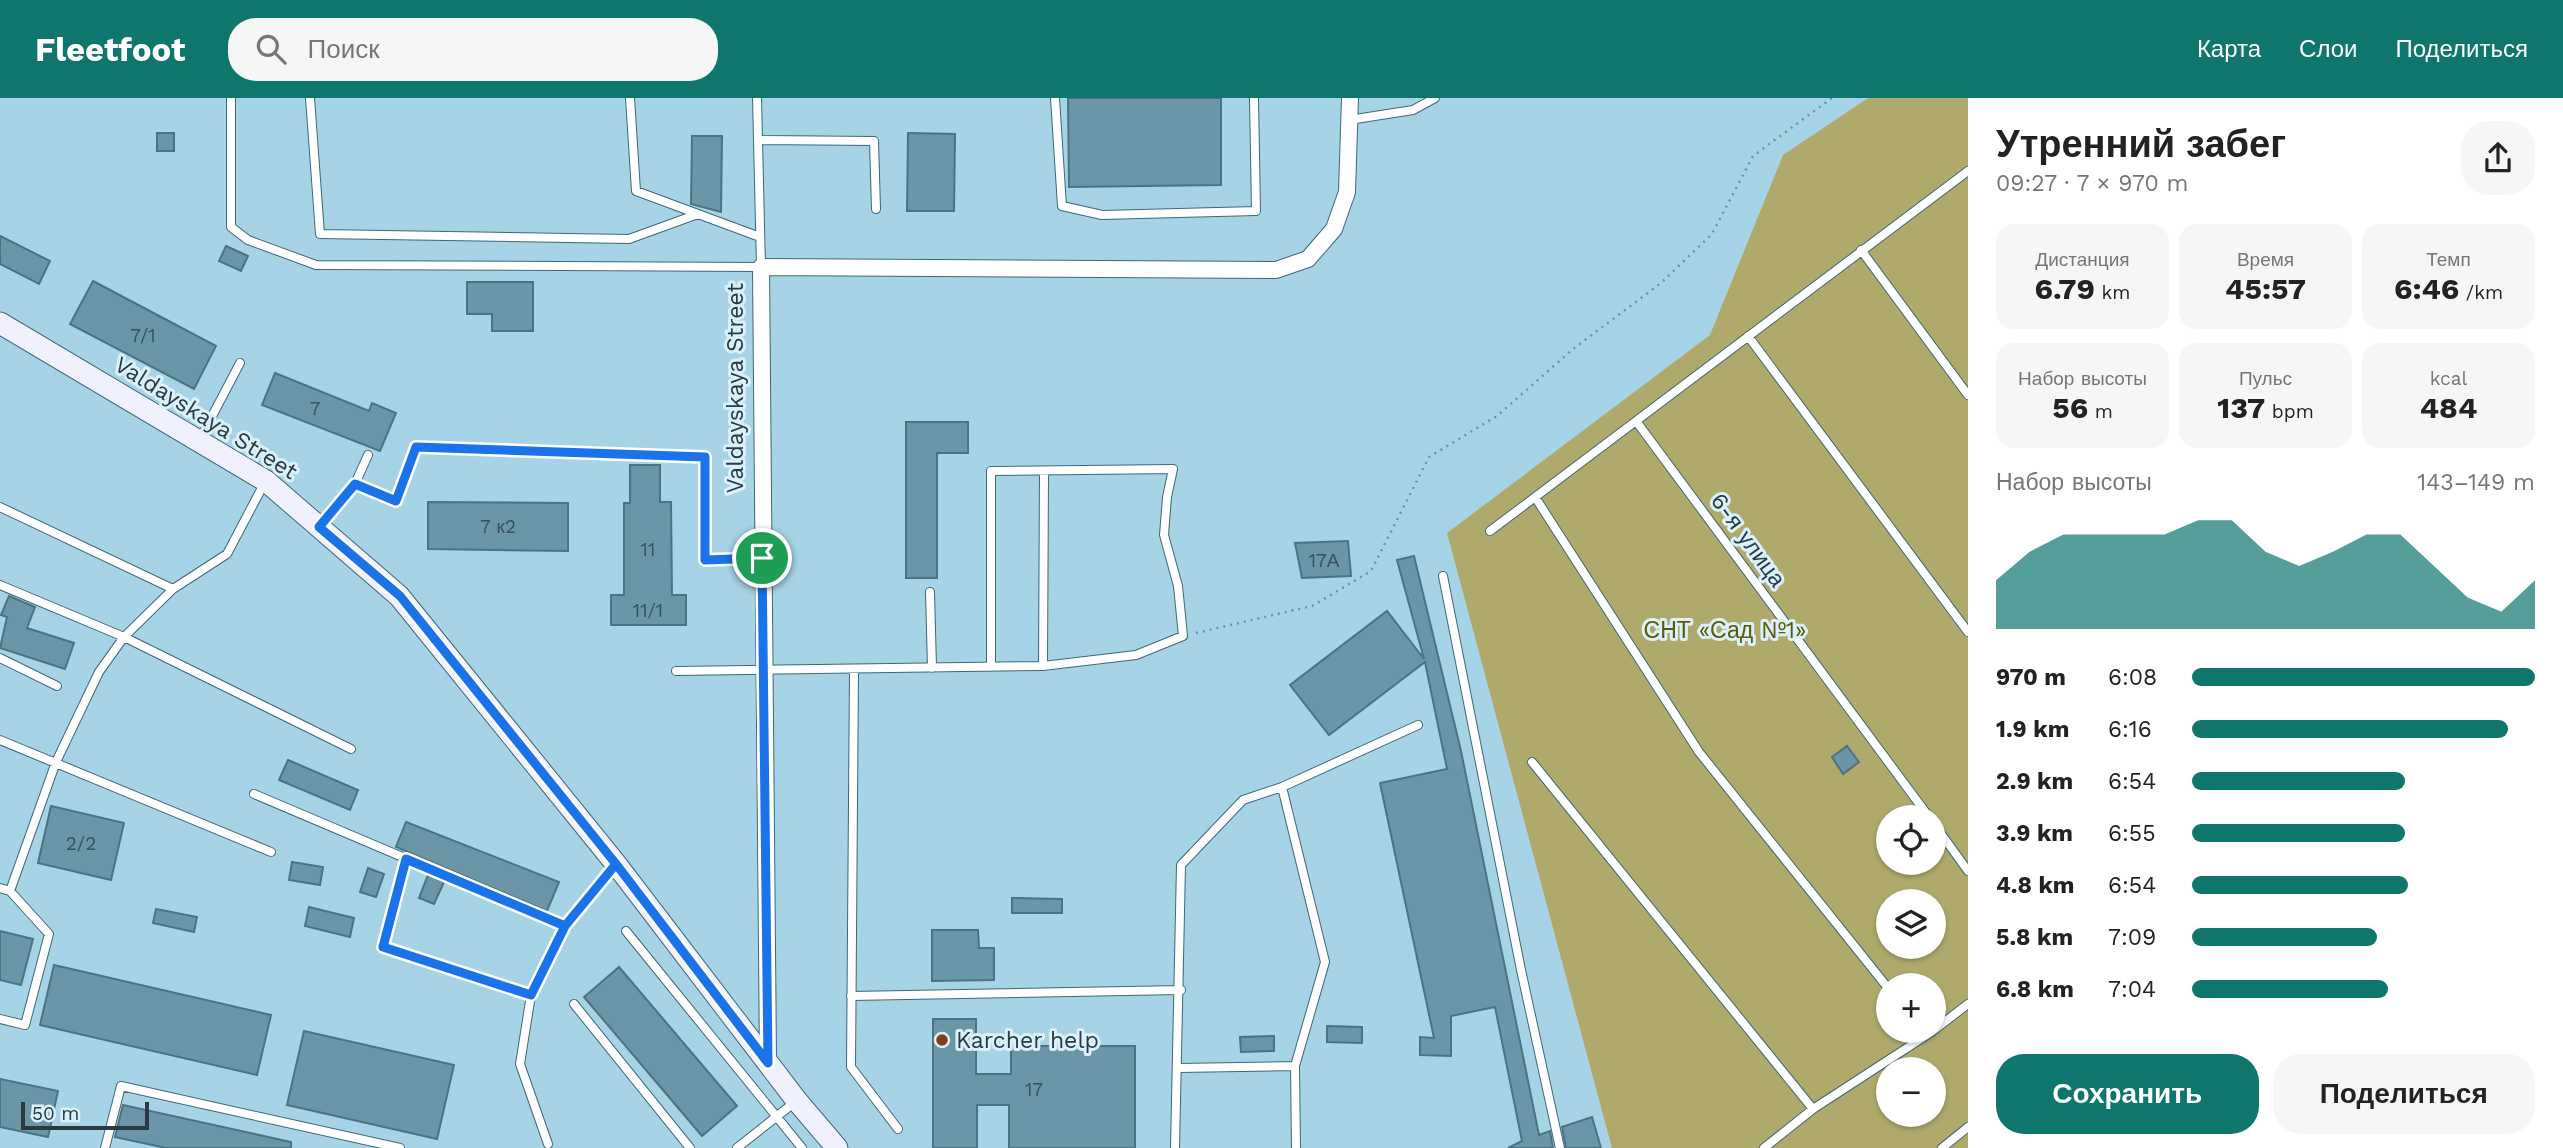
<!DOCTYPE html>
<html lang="ru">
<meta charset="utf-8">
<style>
body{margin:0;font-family:"Work Sans",sans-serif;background:#f6f6f6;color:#222;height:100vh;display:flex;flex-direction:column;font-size:26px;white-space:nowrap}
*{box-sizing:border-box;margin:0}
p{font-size:23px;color:#767676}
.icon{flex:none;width:38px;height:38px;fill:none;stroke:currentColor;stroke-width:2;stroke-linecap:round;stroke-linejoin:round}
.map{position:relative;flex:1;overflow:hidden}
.sheet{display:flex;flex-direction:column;background:#fff;width:595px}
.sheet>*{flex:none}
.tools{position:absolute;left:1876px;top:707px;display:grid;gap:14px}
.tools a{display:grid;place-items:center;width:70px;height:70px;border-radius:50%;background:#fff;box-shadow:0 2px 5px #0004;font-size:35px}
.scale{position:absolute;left:21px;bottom:18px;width:128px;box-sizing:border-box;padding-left:7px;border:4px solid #283b42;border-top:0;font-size:19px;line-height:24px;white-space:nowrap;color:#283b42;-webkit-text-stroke:5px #daf0fa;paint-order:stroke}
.pin{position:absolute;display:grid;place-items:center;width:60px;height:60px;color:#fff;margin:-30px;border:4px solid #fff;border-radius:50%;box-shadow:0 2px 7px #0007}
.round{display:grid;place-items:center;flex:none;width:74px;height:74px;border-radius:28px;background:#f6f6f6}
.overview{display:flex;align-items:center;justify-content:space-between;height:119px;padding:0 28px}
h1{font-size:38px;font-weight:700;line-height:52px}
.figures{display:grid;grid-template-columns:repeat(3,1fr);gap:10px;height:119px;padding:7px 28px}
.figures div{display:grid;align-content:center;border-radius:18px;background:#f6f6f6;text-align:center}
.figures b{font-size:30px;font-weight:700}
.figures small{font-size:19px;font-weight:400}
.figures p{font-size:19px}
.chart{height:196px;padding:14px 28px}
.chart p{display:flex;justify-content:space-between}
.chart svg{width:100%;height:126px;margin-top:7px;fill:#0f766e;opacity:.7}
.button{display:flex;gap:14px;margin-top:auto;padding:14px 28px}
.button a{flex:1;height:80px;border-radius:28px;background:#0f766e;color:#fff;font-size:28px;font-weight:700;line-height:80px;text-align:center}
.button a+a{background:#f6f6f6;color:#222}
ul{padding:0 28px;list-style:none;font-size:23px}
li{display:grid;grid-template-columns:112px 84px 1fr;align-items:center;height:52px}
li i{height:18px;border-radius:9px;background:#0f766e}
header{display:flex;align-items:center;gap:42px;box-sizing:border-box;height:98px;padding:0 35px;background:#0f766e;color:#fff}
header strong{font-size:33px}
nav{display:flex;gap:38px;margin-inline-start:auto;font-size:24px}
.search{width:490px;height:63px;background:#f6f6f6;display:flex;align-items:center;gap:18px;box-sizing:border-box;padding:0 24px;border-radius:28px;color:#767676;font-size:26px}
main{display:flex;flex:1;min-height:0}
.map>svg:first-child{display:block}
</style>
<header>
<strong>Fleetfoot</strong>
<div class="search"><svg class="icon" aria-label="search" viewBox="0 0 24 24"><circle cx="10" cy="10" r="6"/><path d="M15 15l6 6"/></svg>Поиск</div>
<nav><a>Карта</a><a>Слои</a><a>Поделиться</a></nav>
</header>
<main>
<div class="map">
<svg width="1968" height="1050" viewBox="0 0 1968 1050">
<rect width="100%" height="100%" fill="#a6d4e6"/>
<!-- green -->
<path fill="#afaa6c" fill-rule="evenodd" d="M1868,0H1968V1050H1612L1447,435L1710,237L1783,57ZM1888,719H1934V765H1888ZM1888,803H1934V849H1888ZM1888,887H1934V933H1888ZM1888,971H1934V1017H1888Z"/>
<!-- building -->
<path fill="#6a96a8" stroke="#497484" stroke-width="2" d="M1068,0H1221V87L1069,89Z
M157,35H174V53H157Z
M908,35L955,36L954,113H907Z
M692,38H722L721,114L691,106Z
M0,138L50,163L39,186L0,166Z
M226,148L248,158L241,173L219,163Z
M93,183L216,248L194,291L70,226Z
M467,184H533V233H492V216H467Z
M275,275L369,313L372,305L396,315L380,353L262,307Z
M906,324H968V355H937V480H906Z
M630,367H660V404H671L672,497H686V527H611V497H624V405H630Z
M428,404L568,405V453L428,451Z
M1348,443L1351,478L1302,480L1295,445Z
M1414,458L1461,653L1539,1037L1550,1033L1553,1050H1508L1522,1043L1495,909L1451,918V958L1420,957V939L1434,940L1380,685L1447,671L1425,564L1329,637L1290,587L1387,513L1424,561L1397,462Z
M9,498L35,509L27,530L74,545L65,571L0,550L7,519L1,517Z
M1847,648L1859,664L1843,676L1832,659Z
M288,662L358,692L350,712L279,682Z
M51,708L124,725L111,782L38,765Z
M406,724L559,784L547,813L396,749Z
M292,764L323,769L320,787L289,782Z
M368,770L384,776L376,799L360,794Z
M428,777L444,784L434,806L419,800Z
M1012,800L1062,801V815H1012Z
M309,809L354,820L350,839L305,828Z
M156,811L197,819L194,834L153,825Z
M932,832H978L979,850H994V882L932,883Z
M0,833L33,841L21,887L0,882Z
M54,867L271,917L257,977L40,927Z
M619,869L737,1008L702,1038L584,899Z
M933,921H976V976H1011V948H1135V1050H1009V1007H977V1050H933Z
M1327,928L1362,929V945L1327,944Z
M304,933L454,967L437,1041L287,1007Z
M1274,938V953L1241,954L1240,939Z
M0,981L58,993L48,1039L0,1029Z
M123,1007L291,1044V1050H166L115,1039Z
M1592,1019L1601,1050H1566L1562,1029Z"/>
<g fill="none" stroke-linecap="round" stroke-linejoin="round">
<!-- lane casing -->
<g stroke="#3d6878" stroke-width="10">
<path id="lane" d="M231,0V129L248,142L316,167L761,169L757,0
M310,0L320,136L629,141L698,116
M630,0L636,93L760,139
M1055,0L1062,108L1102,117L1256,113L1254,1
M1349,22L1413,12L1435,0
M758,42L874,43L876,111
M1861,152L1968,297
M1748,238L1968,534
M1636,323L1929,719
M200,341L240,265
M355,386L396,403L416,349L705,359V462L762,460
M1535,399L1699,654L1888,890
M0,409L173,491
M319,429L355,386L368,357
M1490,433L1968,73
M1443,478L1521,872L1560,1050
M0,487L124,539L351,651
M930,494L932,570
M0,560L57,588
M1043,568L1044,374
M854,571L851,969L898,1031
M676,573L1043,568L1136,557L1183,538L1178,488L1164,437L1167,399L1173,371L991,373V569
M0,642L271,754
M1532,664L1813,1011
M1282,689L1325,864L1295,968L1296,1050
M254,696L565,828
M1934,726L1968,773
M406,761L383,849L531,897
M0,790L10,793L56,664L99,574L124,539L173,491L227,456L265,384
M626,833L802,1050
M851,898L1181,892
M574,906L690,1050
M0,921L25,927L49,836L10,793
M1934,932L1968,906
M1178,970L1295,968
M548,1046L520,966L531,897L565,828L614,769
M105,1050L121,988L400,1050
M737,1050L795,1004
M1175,1050L1181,767L1243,702L1282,689L1418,627
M1764,1050L1813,1011L1933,933
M1942,1050L1968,1029"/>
</g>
<!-- street casing -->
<g stroke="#3d6878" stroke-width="18">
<path id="street" d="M768,965L761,169L1276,172L1308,161L1334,131L1347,94L1350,0"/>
</g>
<!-- secondary casing -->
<g stroke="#3d6878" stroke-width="23">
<path id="secondary" d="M0,225L266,383L399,498L616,766L797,1003L837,1050"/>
</g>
<!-- path -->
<path stroke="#7092a0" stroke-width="2.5" stroke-dasharray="2 5" stroke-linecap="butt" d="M1196,535L1312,508L1371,473L1429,359L1497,318L1573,251L1661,185L1712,136L1753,58L1832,0"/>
<!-- lane -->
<use href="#lane" stroke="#fff" stroke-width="8"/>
<!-- street -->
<use href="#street" stroke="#fff" stroke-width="16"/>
<!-- secondary -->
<use href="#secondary" stroke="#f1f1fe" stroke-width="21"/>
</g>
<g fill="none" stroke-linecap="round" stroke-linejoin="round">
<!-- route casing -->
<g stroke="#fff" stroke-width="14">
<path id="route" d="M762,460L705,462V359L416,349L396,403L355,386L319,429L400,498L616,766L565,828L406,761L383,849L531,897L565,828L616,766L768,965L762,460"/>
</g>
<!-- route -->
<use href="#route" stroke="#1a73e8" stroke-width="9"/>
</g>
<!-- markers -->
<circle fill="#853e1c" stroke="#daf0fa" stroke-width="2.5" cx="942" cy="942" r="7"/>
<g text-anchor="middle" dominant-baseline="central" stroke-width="6" stroke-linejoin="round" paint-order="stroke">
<!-- number labels -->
<g font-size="19" fill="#38525c">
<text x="143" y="237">7/1</text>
<text x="315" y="310">7</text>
<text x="498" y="428">7 к2</text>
<text x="648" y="451">11</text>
<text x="1324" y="462">17А</text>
<text x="648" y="512">11/1</text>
<text x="81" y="745">2/2</text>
<text x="1034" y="991">17</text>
</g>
<!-- street labels -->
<g font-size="23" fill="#283b42" stroke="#daf0fa">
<text transform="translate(735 290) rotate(-90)">Valdayskaya Street</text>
<text transform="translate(206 320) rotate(32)">Valdayskaya Street</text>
<text transform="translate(1748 442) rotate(54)">6-я улица</text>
</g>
<!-- park labels -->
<g font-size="23" fill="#5f5804" stroke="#daf0fa">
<text x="1725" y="532">СНТ «Сад №1»</text>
</g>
<!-- poi labels -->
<g font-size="23" fill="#283b42" stroke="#daf0fa" text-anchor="start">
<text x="956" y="942">Karcher help</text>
</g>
</g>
</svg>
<div class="tools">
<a><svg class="icon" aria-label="locate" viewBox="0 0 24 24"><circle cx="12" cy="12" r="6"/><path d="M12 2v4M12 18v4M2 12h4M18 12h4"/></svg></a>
<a><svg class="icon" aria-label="layers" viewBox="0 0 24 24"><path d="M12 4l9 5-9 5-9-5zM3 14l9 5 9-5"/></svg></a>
<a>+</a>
<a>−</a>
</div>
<div class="scale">50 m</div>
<div class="pin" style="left:762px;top:460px;background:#1e9e55"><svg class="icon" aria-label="arrive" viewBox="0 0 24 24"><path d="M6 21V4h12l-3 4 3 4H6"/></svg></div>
</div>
<section class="sheet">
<div class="overview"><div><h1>Утренний забег</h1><p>09:27 · 7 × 970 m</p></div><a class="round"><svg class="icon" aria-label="share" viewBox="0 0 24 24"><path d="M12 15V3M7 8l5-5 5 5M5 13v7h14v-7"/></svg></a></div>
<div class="figures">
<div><p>Дистанция</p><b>6.79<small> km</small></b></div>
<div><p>Время</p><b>45:57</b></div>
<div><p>Темп</p><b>6:46<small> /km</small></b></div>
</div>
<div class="figures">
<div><p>Набор высоты</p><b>56<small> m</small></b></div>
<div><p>Пульс</p><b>137<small> bpm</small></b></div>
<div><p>kcal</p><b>484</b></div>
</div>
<div class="chart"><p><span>Набор высоты</span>143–149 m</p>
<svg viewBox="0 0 160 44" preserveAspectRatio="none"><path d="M0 44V27L10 17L20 11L30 11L40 11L50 11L60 6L70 6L80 17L90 22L100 17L110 11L120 11L130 22L140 33L150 38L160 27V44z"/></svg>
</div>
<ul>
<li><b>970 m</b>6:08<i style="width:100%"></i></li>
<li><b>1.9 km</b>6:16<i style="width:92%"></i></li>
<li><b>2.9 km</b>6:54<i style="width:62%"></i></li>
<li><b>3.9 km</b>6:55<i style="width:62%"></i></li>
<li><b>4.8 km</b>6:54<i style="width:63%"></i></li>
<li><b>5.8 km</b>7:09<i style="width:54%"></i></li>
<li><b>6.8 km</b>7:04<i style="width:57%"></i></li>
</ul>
<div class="button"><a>Сохранить</a><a>Поделиться</a></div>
</section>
</main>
